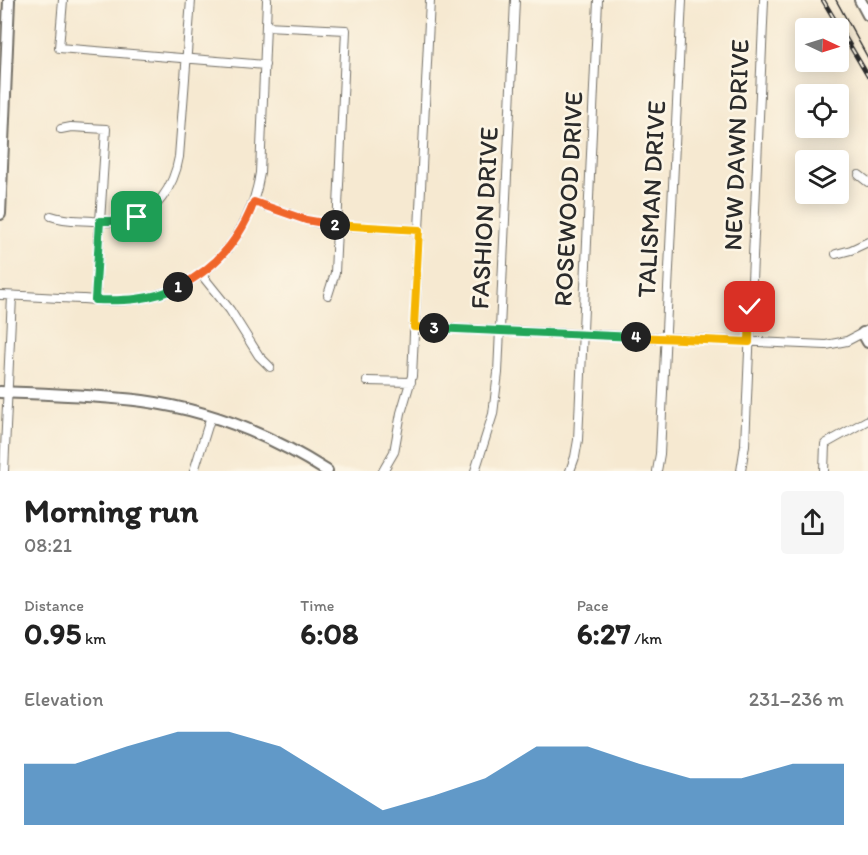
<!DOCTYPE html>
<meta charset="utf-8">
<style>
body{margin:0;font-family:Itim,sans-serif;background:#f6f6f6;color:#222;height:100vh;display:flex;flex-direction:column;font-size:22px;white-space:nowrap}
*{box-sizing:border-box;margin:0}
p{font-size:20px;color:#767676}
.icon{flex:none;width:33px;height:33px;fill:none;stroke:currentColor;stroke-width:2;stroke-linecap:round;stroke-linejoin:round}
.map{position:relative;height:471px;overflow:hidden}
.side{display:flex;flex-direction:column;background:#fff;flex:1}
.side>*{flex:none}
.needle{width:39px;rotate:94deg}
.tools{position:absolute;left:795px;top:18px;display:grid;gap:12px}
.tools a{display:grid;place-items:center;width:54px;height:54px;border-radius:6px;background:#fff;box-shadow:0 3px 15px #0003;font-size:30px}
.pin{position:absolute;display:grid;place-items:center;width:51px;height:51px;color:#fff;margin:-26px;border-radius:12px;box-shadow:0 3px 9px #0006}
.km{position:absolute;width:30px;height:30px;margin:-15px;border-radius:50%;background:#222;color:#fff;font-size:16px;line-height:30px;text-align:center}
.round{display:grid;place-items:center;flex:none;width:63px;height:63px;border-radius:6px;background:#f6f6f6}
.head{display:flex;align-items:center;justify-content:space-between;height:102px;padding:0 24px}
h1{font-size:33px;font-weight:700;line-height:45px}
.stats{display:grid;grid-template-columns:repeat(3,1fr);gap:9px;height:102px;padding:6px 24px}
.stats div{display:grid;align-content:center}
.stats b{font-size:30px;font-weight:700}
.stats small{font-size:16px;font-weight:400}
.stats p{font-size:16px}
.chart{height:168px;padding:12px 24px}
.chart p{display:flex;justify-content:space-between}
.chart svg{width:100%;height:108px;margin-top:6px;fill:#1f6fb2;opacity:.7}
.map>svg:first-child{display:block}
</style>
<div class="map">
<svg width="868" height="471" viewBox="0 0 868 471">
<rect width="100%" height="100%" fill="#fcf5e5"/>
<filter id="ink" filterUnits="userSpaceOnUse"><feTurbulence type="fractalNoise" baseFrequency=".0167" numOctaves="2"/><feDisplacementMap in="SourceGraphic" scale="12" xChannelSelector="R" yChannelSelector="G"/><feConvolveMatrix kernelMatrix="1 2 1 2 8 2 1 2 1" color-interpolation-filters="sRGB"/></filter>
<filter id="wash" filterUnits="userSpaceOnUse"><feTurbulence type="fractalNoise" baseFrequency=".008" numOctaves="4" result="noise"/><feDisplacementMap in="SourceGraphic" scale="24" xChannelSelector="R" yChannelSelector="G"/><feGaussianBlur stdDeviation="1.35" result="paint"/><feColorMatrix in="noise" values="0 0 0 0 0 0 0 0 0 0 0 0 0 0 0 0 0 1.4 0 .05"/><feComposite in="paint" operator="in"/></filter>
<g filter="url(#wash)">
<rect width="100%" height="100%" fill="#f6e9d1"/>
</g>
<g filter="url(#ink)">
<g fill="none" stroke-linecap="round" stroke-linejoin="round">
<!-- street casing -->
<g stroke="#726e65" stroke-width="10">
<path id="street" d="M63,0L59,48L265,65
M266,26L346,30L335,273L328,295
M61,129L71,127L106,129L95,299
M859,175L868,182
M254,202L306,220L329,225L419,230
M51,216C64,221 79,220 93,221C103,221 115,223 125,221C156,216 174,186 179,157L191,0
M836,254L851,250L868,242
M201,274L230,310L259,356L270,367
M0,295C28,296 55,298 83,299C98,300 114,302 129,300C201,293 249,242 260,173L267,0
M414,327L826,345L847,341L868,330
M367,381L411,382
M4,471L12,296
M194,471L211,416
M383,471L394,452L401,413L412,376L430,0
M475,471L493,414L498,373L515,0
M570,471L575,457L578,440L598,0
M657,471L660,454L682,0
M741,471L745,445L764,0
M824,471L825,444L868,420"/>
</g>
<!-- secondary casing -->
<g stroke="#726e65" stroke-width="14">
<path id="secondary" d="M860,0L868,15
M0,214L9,0
M863,333L868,342
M0,392C47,394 96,395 143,401C209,410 271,435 327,471"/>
</g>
<!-- street -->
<use href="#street" stroke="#fff" stroke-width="8"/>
<!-- secondary -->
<use href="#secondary" stroke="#fff" stroke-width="10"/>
<!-- tram -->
<path stroke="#2b2b2b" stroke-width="1.5" d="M836,0L868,58"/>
<!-- rail casing -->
<g stroke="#2b2b2b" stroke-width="4.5">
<path id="rail" d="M823,0L868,76"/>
</g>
<!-- rail -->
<use href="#rail" stroke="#fcf5e5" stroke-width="2" stroke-dasharray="7" stroke-linecap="butt"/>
</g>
</g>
<g fill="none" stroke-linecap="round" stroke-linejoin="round" filter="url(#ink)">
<!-- split-1 casing -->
<g stroke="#fff" stroke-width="12">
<path id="split-1" d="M137,217L124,221H100L95,300C124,301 152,300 178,287"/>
</g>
<!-- split-2 casing -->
<g stroke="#fff" stroke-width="12">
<path id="split-2" d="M178,287C215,269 240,240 254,202L306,220L335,225"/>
</g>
<!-- split-3 casing -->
<g stroke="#fff" stroke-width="12">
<path id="split-3" d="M335,225L419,230L414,327L434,328"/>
</g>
<!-- split-4 casing -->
<g stroke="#fff" stroke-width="12">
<path id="split-4" d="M434,328L636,337"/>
</g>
<!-- split-5 casing -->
<g stroke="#fff" stroke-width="12">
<path id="split-5" d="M636,337L749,342L750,307"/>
</g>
<!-- split-1 -->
<use href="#split-1" stroke="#22a559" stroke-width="8"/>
<!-- split-2 -->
<use href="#split-2" stroke="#f0652b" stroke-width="8"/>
<!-- split-3 -->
<use href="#split-3" stroke="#f5b400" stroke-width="8"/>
<!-- split-4 -->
<use href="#split-4" stroke="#22a559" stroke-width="8"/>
<!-- split-5 -->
<use href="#split-5" stroke="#f5b400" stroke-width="8"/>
</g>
<g text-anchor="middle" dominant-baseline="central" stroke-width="5" stroke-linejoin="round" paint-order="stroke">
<!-- street labels -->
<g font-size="26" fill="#2b2b2b" stroke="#fcf5e5">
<text transform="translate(736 145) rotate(-88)">NEW DAWN DRIVE</text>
<text transform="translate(568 199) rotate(-87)">ROSEWOOD DRIVE</text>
<text transform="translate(651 199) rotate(-87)">TALISMAN DRIVE</text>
<text transform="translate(484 218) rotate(-87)">FASHION DRIVE</text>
</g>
</g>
</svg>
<div class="tools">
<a><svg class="needle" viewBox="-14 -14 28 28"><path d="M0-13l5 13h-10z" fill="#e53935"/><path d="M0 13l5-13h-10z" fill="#767676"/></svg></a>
<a><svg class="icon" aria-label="locate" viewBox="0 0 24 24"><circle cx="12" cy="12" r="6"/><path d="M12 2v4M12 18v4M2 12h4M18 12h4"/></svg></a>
<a><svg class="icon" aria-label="layers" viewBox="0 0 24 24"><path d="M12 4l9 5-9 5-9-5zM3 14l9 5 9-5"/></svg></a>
</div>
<div class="pin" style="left:137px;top:217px;background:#1e9e55"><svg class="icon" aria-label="arrive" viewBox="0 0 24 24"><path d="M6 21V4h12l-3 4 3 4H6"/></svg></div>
<div class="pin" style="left:750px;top:307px;background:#d93025"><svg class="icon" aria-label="check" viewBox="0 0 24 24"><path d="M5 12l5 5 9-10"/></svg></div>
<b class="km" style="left:178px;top:287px">1</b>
<b class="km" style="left:335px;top:225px">2</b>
<b class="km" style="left:434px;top:328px">3</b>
<b class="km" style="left:636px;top:337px">4</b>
</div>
<section class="side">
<div class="head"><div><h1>Morning run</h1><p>08:21</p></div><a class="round"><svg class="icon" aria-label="share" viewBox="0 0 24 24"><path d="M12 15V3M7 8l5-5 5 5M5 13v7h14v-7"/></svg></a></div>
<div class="stats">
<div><p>Distance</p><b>0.95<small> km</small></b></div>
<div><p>Time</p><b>6:08</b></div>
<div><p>Pace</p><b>6:27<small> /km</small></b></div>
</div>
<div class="chart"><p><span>Elevation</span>231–236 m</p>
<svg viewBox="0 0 160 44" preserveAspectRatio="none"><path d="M0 44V19L10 19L20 12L30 6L40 6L50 12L60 25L70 38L80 32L90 25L100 12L110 12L120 19L130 25L140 25L150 19L160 19V44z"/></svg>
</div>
</section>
